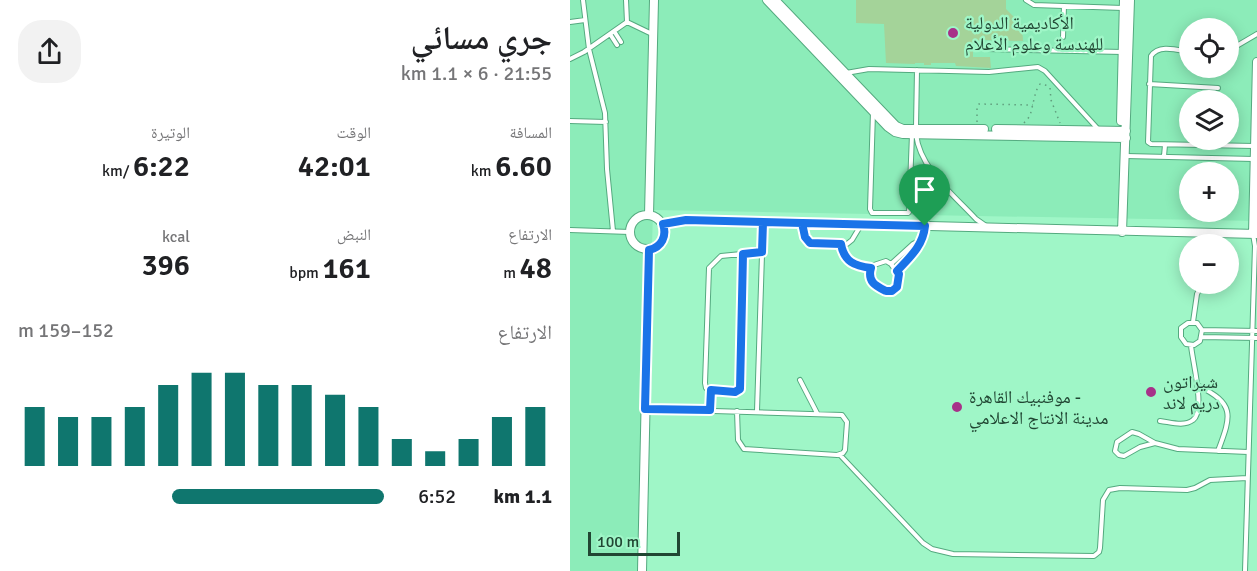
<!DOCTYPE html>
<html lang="ar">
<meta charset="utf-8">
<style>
body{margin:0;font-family:Signika,"Noto Naskh Arabic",sans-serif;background:#f2f2f2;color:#202124;direction:rtl;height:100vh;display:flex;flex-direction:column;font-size:22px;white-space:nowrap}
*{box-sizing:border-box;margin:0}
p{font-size:20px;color:#757577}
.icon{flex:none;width:33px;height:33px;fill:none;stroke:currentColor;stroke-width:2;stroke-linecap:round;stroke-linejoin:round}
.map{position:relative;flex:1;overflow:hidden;direction:ltr}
.side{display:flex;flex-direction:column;background:#fff;width:570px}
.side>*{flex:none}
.tools{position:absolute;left:609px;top:18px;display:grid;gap:12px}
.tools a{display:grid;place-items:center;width:60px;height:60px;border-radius:50%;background:#fff;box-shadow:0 3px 15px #0003;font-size:30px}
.scale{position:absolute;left:18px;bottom:15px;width:92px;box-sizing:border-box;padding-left:6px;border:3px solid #214633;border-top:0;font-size:16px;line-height:21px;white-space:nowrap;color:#214633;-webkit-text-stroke:4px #9ff6c7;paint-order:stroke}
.pin{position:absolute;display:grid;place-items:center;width:51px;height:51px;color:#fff;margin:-62px -26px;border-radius:50% 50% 50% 0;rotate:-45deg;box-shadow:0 0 6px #0007}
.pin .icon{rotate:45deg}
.round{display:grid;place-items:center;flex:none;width:63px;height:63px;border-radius:24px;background:#f2f2f2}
.headline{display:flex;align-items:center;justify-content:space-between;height:102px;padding:0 18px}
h1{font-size:33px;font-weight:600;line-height:45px}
.figures{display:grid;grid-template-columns:repeat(3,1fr);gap:9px;height:102px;padding:6px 18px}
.figures div{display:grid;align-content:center}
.figures b{font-size:30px;font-weight:600}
.figures small{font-size:16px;font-weight:400}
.figures p{font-size:16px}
.chart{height:168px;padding:12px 18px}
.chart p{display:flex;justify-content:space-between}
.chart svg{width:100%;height:108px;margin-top:6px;stroke:#0f766e;stroke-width:6}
ul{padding:0 18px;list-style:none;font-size:20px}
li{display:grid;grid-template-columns:96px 72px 1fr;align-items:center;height:45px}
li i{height:15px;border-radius:8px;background:#0f766e}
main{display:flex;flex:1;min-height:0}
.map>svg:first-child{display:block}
</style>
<main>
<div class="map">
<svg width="687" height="571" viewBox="0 0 687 571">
<rect width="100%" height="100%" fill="#9ff6c7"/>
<!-- built -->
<path fill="#8cecb9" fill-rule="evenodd" d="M0,0H687V221L83,210L73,571H0ZM620,28H658V68H620ZM620,100H658V140H620ZM620,172H658V212H620Z"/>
<!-- building -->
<path fill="#a4d399" d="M286,0H436V9L452,25L453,41L411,40L410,43H403V57H420L421,68L386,66L385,63H361V65H354V63H345V64L316,63L314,24L286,23Z"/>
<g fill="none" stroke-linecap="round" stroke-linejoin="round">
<!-- lane casing -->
<g stroke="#54aa7f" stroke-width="6">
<path id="lane" d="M13,0L19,49L35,113L37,169L43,231
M56,0L57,22L82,34
M456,0L464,5L553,8
M0,22L15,20
M44,31L51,42
M40,34L47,45
M493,37L494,6
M417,49L553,52
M658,51L687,34
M620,52C607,50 589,44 581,56L578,142L581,144L684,146
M0,59L14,52L57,22
M276,73L299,69L419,72L468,67L475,71L528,129
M579,84L648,88
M303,112L300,209L302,213H338L339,212L342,134
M0,121L36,122
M346,127L347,70
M346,134C350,169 383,194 406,219L416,226
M556,156L684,159
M594,156L595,145
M232,224L235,237L244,245L277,244L282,240L291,225
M0,230L60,232
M271,245C274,262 285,266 301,268
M173,254L171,387L169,390C160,393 144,392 136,388L135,383L139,268L151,256L192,252
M316,261L321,264L329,275L327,287L317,292C308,287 302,284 299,275L304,265Z
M321,264L343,244L353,239
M327,271L350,245L354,236L358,167
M623,322L627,294L632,284
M632,330L630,341L624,345L616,344L611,337V328L618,323H627L632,330L687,331
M632,337L687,338
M230,380L247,413
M627,385C665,404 662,414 648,451
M76,409L272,415L277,422L275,450L273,453L267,455L174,449L168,440L167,411
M140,410L141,390
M187,411L193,223
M590,421C600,422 614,427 623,420C636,411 622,360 621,345
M585,443L570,447L554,456L549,455L545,451L547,442L562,432L569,434L585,443L608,449L678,452
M270,455L353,543L362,549L383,554L524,556L529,552L530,548L533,500L539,490L550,488L617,490L625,488L640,480L677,478
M675,571L685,246L683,234"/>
</g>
<!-- street casing -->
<g stroke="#54aa7f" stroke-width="10">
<path id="street" d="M197,0L318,127L325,132L333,134L556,138
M205,0L326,126L333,129H414
M551,121L554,0
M426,129L556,131
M60 232a17 17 0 1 1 34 0a17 17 0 1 1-34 0Z
M79,215L84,0
M93,224L116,220L687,234
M552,232L560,0
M683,234L687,62
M72,571L79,250"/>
</g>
<!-- path -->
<path stroke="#609e7d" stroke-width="1.5" stroke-dasharray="1.5 4.5" stroke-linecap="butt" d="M480,88L481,100L490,123
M407,122V107L409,104L463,105
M454,123L460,116L466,91L470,84L480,86"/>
<!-- lane -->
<use href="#lane" stroke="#fff" stroke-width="4"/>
<!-- street -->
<use href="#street" stroke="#fff" stroke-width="8"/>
</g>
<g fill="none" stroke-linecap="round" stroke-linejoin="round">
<!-- route casing -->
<g stroke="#fff" stroke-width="12">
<path id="route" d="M355,226L116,220L93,224C97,236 92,247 79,250L75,409L140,410L141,390L165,392L170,389L173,254L192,252L193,222L232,223L235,237L240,243L271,244C274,262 285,266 301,268C297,282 306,286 316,291H322L327,287L329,274L327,271C340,257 353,246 355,226"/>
</g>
<!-- route -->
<use href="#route" stroke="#1a73e8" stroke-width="8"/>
</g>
<!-- markers -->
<g fill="#a73189" stroke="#9ff6c7" stroke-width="2">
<circle cx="383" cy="33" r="6"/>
<circle cx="581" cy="392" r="6"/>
<circle cx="387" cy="407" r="6"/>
</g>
<g text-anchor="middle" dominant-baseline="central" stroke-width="4.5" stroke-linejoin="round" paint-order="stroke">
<!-- poi labels -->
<g font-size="18" fill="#214633" stroke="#9ff6c7" text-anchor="start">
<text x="395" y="23">الأكاديمية الدولية<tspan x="395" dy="21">للهندسة وعلوم الأعلام</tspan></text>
<text x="593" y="382">شيراتون<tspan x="593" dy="21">دريم لاند</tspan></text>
<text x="399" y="397">موفنبيك القاهرة -<tspan x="399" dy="21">مدينة الانتاج الاعلامي</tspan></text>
</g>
</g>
</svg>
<div class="tools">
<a><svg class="icon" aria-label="locate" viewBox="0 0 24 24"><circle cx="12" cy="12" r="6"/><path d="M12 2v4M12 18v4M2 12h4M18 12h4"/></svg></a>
<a><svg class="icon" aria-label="layers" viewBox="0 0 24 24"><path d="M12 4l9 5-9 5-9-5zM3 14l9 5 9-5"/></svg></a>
<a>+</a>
<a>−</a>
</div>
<div class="scale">100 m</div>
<div class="pin" style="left:355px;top:226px;background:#1e9e55"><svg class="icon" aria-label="arrive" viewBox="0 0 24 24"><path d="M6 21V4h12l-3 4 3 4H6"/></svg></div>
</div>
<section class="side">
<div class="headline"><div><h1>جري مسائي</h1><p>21:55 · 6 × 1.1 km</p></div><a class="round"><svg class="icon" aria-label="share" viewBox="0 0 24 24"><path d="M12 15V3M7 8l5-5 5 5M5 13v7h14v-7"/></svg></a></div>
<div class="figures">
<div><p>المسافة</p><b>6.60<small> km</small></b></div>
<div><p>الوقت</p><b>42:01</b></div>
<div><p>الوتيرة</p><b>6:22<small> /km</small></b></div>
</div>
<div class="figures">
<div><p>الارتفاع</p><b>48<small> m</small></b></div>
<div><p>النبض</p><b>161<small> bpm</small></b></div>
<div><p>kcal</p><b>396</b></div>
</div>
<div class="chart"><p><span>الارتفاع</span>152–159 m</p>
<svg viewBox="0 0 160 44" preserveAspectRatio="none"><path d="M5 44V20M15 44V24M25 44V24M35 44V20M45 44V11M55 44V6M65 44V6M75 44V11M85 44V11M95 44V15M105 44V20M115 44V33M125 44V38M135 44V33M145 44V24M155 44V20"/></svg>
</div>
<ul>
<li><b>1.1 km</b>6:52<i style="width:58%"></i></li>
</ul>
</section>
</main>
